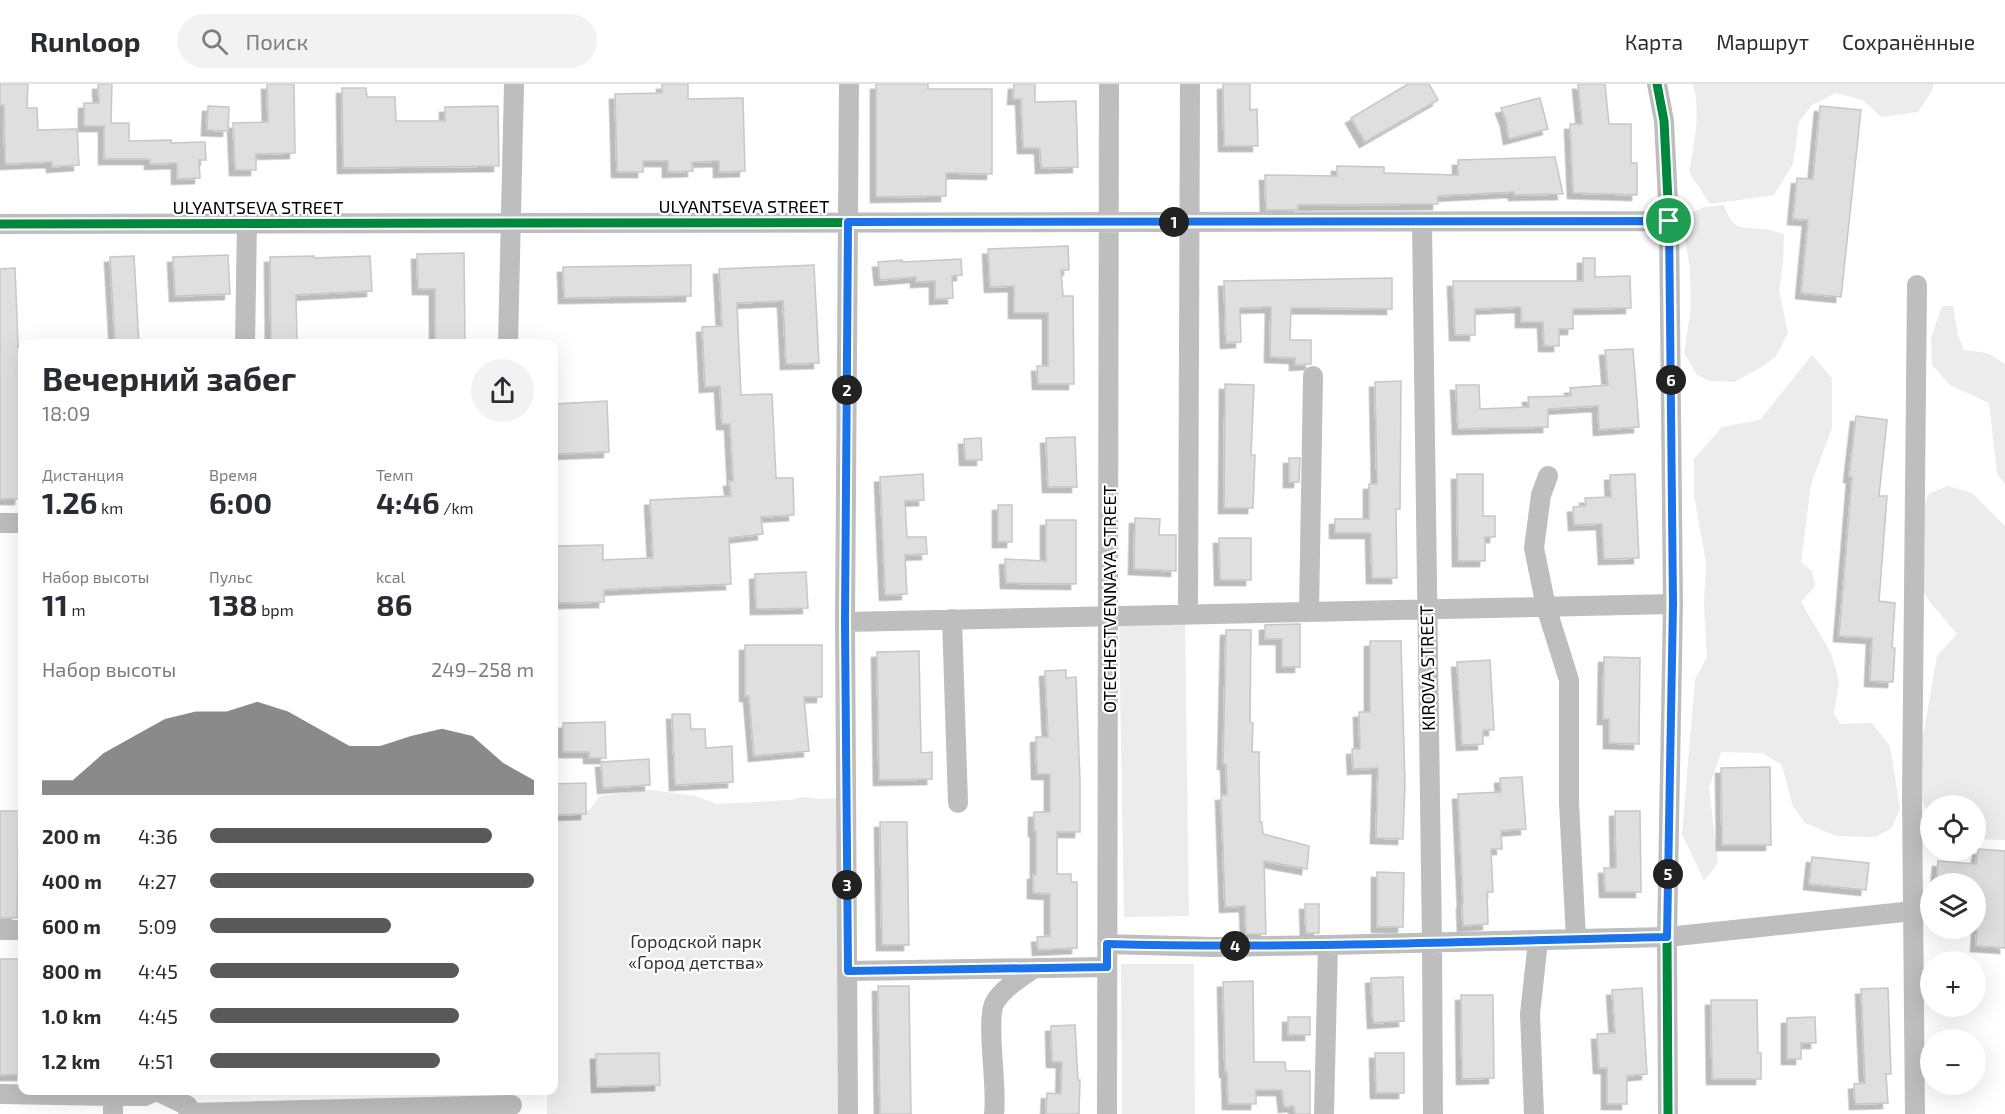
<!DOCTYPE html>
<html lang="ru">
<meta charset="utf-8">
<style>
body{margin:0;font-family:"Exo 2",sans-serif;background:#f2f2f3;color:#2b2b33;height:100vh;display:flex;flex-direction:column;font-size:22px;white-space:nowrap}
*{box-sizing:border-box;margin:0}
p{font-size:20px;color:#7c7c81}
.icon{flex:none;width:33px;height:33px;fill:none;stroke:currentColor;stroke-width:2;stroke-linecap:round;stroke-linejoin:round}
.map{position:relative;flex:1;overflow:hidden}
.drawer{position:absolute;left:18px;top:255px;width:540px;height:756px;display:flex;flex-direction:column;background:#fff;border-radius:12px;box-shadow:0 6px 24px #0002}
.drawer>*{flex:none}
.controls{position:absolute;left:1920px;top:711px;display:grid;gap:12px}
.controls a{display:grid;place-items:center;width:66px;height:66px;border-radius:50%;background:#fff;box-shadow:0 6px 24px #0002;font-size:30px}
.pin{position:absolute;display:grid;place-items:center;width:51px;height:51px;color:#fff;margin:-26px;border:3px solid #fff;border-radius:50%;box-shadow:0 2px 6px #0007}
.km{position:absolute;width:30px;height:30px;margin:-15px;border-radius:50%;background:#222;color:#fff;font-size:16px;line-height:30px;text-align:center}
.round{display:grid;place-items:center;flex:none;width:63px;height:63px;border-radius:32px;background:#f2f2f3}
.overview{display:flex;align-items:center;justify-content:space-between;height:102px;padding:0 24px}
h1{font-size:33px;font-weight:700;line-height:45px}
.figures{display:grid;grid-template-columns:repeat(3,1fr);gap:9px;height:102px;padding:6px 24px}
.figures div{display:grid;align-content:center}
.figures b{font-size:30px;font-weight:700}
.figures small{font-size:16px;font-weight:400}
.figures p{font-size:16px}
.chart{height:168px;padding:12px 24px}
.chart p{display:flex;justify-content:space-between}
.chart svg{width:100%;height:108px;margin-top:6px;fill:#595959;opacity:.7}
ul{padding:0 24px;list-style:none;font-size:20px}
li{display:grid;grid-template-columns:96px 72px 1fr;align-items:center;height:45px}
li i{height:15px;border-radius:8px;background:#595959}
header{display:flex;align-items:center;gap:36px;box-sizing:border-box;height:84px;padding:0 30px;background:#fff;border-bottom:2px solid #e1e1e2}
header strong{font-size:28px}
nav{display:flex;gap:33px;margin-inline-start:auto;font-size:21px}
.search{width:420px;height:54px;background:#f2f2f3;display:flex;align-items:center;gap:15px;box-sizing:border-box;padding:0 21px;border-radius:33px;color:#7c7c81;font-size:22px}
.map>svg:first-child{display:block}
</style>
<header>
<strong>Runloop</strong>
<div class="search"><svg class="icon" aria-label="search" viewBox="0 0 24 24"><circle cx="10" cy="10" r="6"/><path d="M15 15l6 6"/></svg>Поиск</div>
<nav><a>Карта</a><a>Маршрут</a><a>Сохранённые</a></nav>
</header>
<div class="map">
<svg width="2005" height="1030" viewBox="0 0 2005 1030">
<defs>
<filter id="shadow"><feDropShadow dx="-5.5" dy="5.5" stdDeviation="0" flood-color="#0004"/></filter>
</defs>
<rect width="100%" height="100%" fill="#fff"/>
<!-- green -->
<path fill="#ececec" d="M1693,0H1934L1931,9L1918,28L1882,33L1862,16L1836,9L1812,21L1799,38L1793,80L1774,111L1710,120L1689,88C1694,61 1701,27 1693,0Z
M1724,121C1733,145 1737,143 1760,145C1768,145 1776,148 1784,150L1783,180L1779,206L1788,249L1776,272L1762,283L1734,298L1710,297L1697,291L1684,269L1691,224L1690,185L1685,154L1691,129L1704,123Z
M1942,222H1953L1958,252L1964,266L1988,269L2005,280V400L1997,390L1989,319L1950,301L1932,281L1931,254Z
M1812,271L1832,294V344L1811,400L1801,478L1812,487L1815,502L1801,518L1831,569L1839,597L1834,630L1840,640L1872,639L1890,662L1900,725L1891,745L1874,753L1836,752L1805,739L1792,720L1782,681L1762,669L1721,668L1709,704L1718,779L1704,797L1682,750L1695,595L1707,573L1704,521L1706,479L1694,411V375L1722,343L1760,336Z
M1948,402L1972,409L2005,442V756L1976,755V722H1930V740L1921,713L1910,664L1924,647L1937,572L1957,550C1943,532 1923,514 1915,493C1908,474 1923,430 1928,410Z
M1185,538L1189,832L1124,833L1119,539Z
M651,706L695,712L717,720L791,716L803,713L819,715L838,714L840,1030H547V1007L554,1006V727L589,726L600,712Z
M1121,880H1194L1195,1030H1122Z"/>
<!-- building -->
<path fill="#dfdfdf" stroke="#c7c7c7" stroke-width="1.5" filter="url(#shadow)" d="M0,0H28L27,24H37L38,46L77,45L79,81L52,83V78L5,80L4,21H0Z
M98,0H112L111,39H129V57L171,56V59L205,58L206,76H199L200,94L177,95V79L150,80V75H104V42H84V19H99Z
M267,0H294L295,69L256,70V86H235L233,39L268,38Z
M662,0H688V15L743,14L745,87L719,88V77L692,78L693,87L668,88V77H643V88H617L615,10L662,9Z
M876,0H928V5H992V90L946,89V112L876,113Z
M1014,0H1035V18L1076,17L1078,83L1041,84L1040,64H1023L1021,15H1013Z
M1223,0H1250V26L1257,25L1258,62H1224Z
M1408,0H1429L1438,16L1365,58L1351,34Z
M1578,0H1605L1609,40H1631V79H1637V111L1573,109L1570,40H1582Z
M342,4H366L367,13H395L396,37H445V23L498,22L499,82L343,84Z
M1540,14L1548,45L1509,55L1506,37L1501,24Z
M208,22L229,23L228,47L207,46Z
M1820,22L1861,26L1841,213L1801,209L1808,136L1793,135L1797,94L1813,95Z
M1555,73L1563,110L1514,111V108L1438,112V120L1298,121V126H1266L1265,91L1337,92V82L1384,83V89L1458,91V76Z
M1068,162L1069,186H1061L1063,212H1073L1074,300H1038L1037,282H1048V229H1014V202L990,203L988,165Z
M464,169L465,260H435V205H418L417,170Z
M228,171L230,210L175,212L173,173Z
M134,172L139,260H115L110,173Z
M314,172V174L370,172L372,207L296,211L297,260H271L270,173Z
M1583,174H1595V193L1630,192L1631,224L1573,225V245H1559V262H1544L1543,238H1521V223L1475,225V251H1455L1453,197H1583Z
M961,175L962,191L952,192L953,214L935,215V197L916,198V193L880,196L878,178L902,176V178Z
M691,181V212L564,214L563,183Z
M814,181L819,279L786,280L783,217L737,219L741,311L772,310L776,394H793L794,431L761,433L763,450L729,454L731,500L604,506V518L558,519L556,462L603,461V476L653,474L650,416L731,412L729,397H733L730,340H722L720,302L705,303L702,243L722,242L719,185Z
M15,184L20,310V415H0V185Z
M1392,194V225L1291,224L1290,256H1311V280L1295,281V274L1270,273L1271,223L1240,224L1241,258L1226,259L1224,197Z
M1633,265L1639,343L1599,346L1598,322L1548,325V343L1458,345L1456,301H1479L1480,325L1529,323L1528,313L1571,312L1570,304L1608,301L1605,266Z
M1401,297L1400,425H1396L1397,494H1372L1371,449H1335V435H1369V400H1377L1375,298Z
M1225,300L1254,301L1251,371H1255L1253,424H1224Z
M607,317L609,368L557,370L555,320Z
M1856,332L1887,336L1879,412H1887L1879,517L1895,519L1892,564H1895L1893,598L1870,597L1872,554L1839,552L1852,393H1849Z
M1075,353L1077,403H1048L1046,354Z
M981,354L982,376H965L964,355Z
M1289,374H1300L1299,398H1289Z
M923,390L924,416L905,417L907,453H926L927,470L905,471L907,510L885,511L880,393Z
M1457,390H1483V432H1495V453H1485V477H1458Z
M1635,390L1639,474L1604,475L1602,440L1574,441L1573,423L1586,422L1585,414L1611,413L1610,391Z
M998,421H1012V458H998Z
M1135,434L1160,435L1159,451H1176V487L1134,485Z
M1046,436H1076V500L1006,499L1005,475L1046,477Z
M1219,454H1251V496H1220Z
M806,488L808,524L756,525L755,490Z
M1300,540V583H1282V555H1265V541Z
M1226,546H1251L1250,638L1253,639L1252,668H1259L1260,738H1262L1263,750L1309,762L1307,785L1264,777L1266,850H1246L1245,822L1225,823L1221,711H1227L1226,680H1223Z
M1370,557H1401L1405,699L1403,755L1376,754L1378,684L1353,685L1352,665H1360L1359,628H1370Z
M745,561H822V613H804L809,667L754,672L749,612H745Z
M919,567L921,669L932,668V695L879,696L877,568Z
M1604,573L1640,574L1639,660L1609,659V635H1603Z
M1490,576L1494,646H1483V660L1462,661L1457,578Z
M1066,586V594L1076,593L1080,697V748H1057V790H1071V798H1077V864L1038,866L1037,853L1050,852V810L1033,809V790H1036V747H1034V728H1050V690H1037L1036,653H1048L1045,587Z
M672,630H690L691,645H705L706,664L732,662L733,698L675,701Z
M605,638L606,674H589V668H563V639Z
M649,675L650,701L603,704L601,678Z
M1770,683L1771,761H1722L1721,684Z
M1522,693L1526,745L1501,747L1502,765H1491L1493,808H1487L1488,840L1463,842L1462,819H1463L1458,710L1501,708L1500,694Z
M586,699V730L554,731V700Z
M0,727H19L17,834H0Z
M1615,727H1640L1641,808H1605L1604,784H1616Z
M880,738H907L909,861H882Z
M1978,765L2005,767V864L1976,862L1979,816H1976V800H1936L1938,777L1976,780Z
M1812,773L1869,779L1866,806L1809,800Z
M1377,788L1404,789L1403,843H1377Z
M1305,820H1319V849H1306Z
M0,875H22V991H0Z
M1403,893L1404,937L1373,939L1371,894Z
M1253,897L1254,978H1285L1286,987H1310V1030H1295L1294,1022L1284,1023L1282,1006H1256V1020H1228L1227,988H1225L1223,898Z
M878,902H909L911,1030H880Z
M1642,904L1647,990L1627,992V1020H1607V984H1599L1597,950L1615,949L1612,906Z
M1888,904L1891,990H1886L1888,1019L1855,1020L1854,1000L1865,999L1861,905Z
M1461,911H1493L1494,994L1462,995Z
M1711,916H1757L1758,969H1761V995H1712Z
M1288,933H1310V951H1288Z
M1815,933L1816,959H1801V975H1787V934Z
M1075,941L1078,996H1080L1079,1030H1046L1047,1009L1061,1010L1062,978H1052L1051,942Z
M659,969L660,1001L597,1003L596,970Z
M1375,969H1404V1009H1376Z"/>
<g fill="none" stroke-linecap="round" stroke-linejoin="round">
<!-- minor -->
<path stroke="#bebebe" stroke-width="20" d="M1657,0L1664,37L1669,137L1673,520L1667,853L1668,1030
M1422,138L1432,859L1433,1030
M0,140L1669,137
M245,260L247,139
M508,260L514,0
M1548,392L1541,411L1534,464L1546,523L1569,596V719L1576,855
M0,439H22
M1309,528L1313,292
M1188,531L1190,0
M952,535L958,719
M845,538L1673,520
M0,846H22
M1107,860L1213,863L1328,861L1667,853L1913,827
M848,887L1107,883
M157,1007L188,1022
M0,1010L113,1012
M188,1029L512,1021
M113,1030V1012H145L158,1006
M848,1030L845,538L849,0
M994,1030C998,1005 985,934 995,918C1004,903 1021,894 1034,884
M1107,1030L1109,0
M1324,1030L1328,861
M1534,1030L1530,930L1538,857
M1915,1030L1912,715L1917,201"/>
<!-- cycleway casing -->
<g stroke="#fff" stroke-width="13">
<path id="cycleway" d="M1657,0L1664,37L1669,137L1673,520L1667,853L1668,1030
M0,140L1669,137"/>
</g>
<!-- cycleway -->
<use href="#cycleway" stroke="#00873e" stroke-width="9"/>
</g>
<g fill="none" stroke-linecap="round" stroke-linejoin="round">
<!-- route casing -->
<g stroke="#fff" stroke-width="12">
<path id="route" d="M1669,137L1673,520L1667,853C1480,857 1294,865 1107,860V883L848,887L845,538L848,138Z"/>
</g>
<!-- route -->
<use href="#route" stroke="#1a73e8" stroke-width="8"/>
</g>
<g text-anchor="middle" dominant-baseline="central" stroke-width="4.5" stroke-linejoin="round" paint-order="stroke">
<!-- street labels -->
<g font-size="18" fill="#000" stroke="#fff">
<text x="744" y="122">ULYANTSEVA STREET</text>
<text x="258" y="123">ULYANTSEVA STREET</text>
<text transform="translate(1109 515) rotate(-90)">OTECHESTVENNAYA STREET</text>
<text transform="translate(1427 584) rotate(-91)">KIROVA STREET</text>
</g>
<!-- park labels -->
<g font-size="18" fill="#333" stroke="#fff">
<text x="696" y="857">Городской парк<tspan x="696" dy="21">«Город детства»</tspan></text>
</g>
</g>
</svg>
<div class="controls">
<a><svg class="icon" aria-label="locate" viewBox="0 0 24 24"><circle cx="12" cy="12" r="6"/><path d="M12 2v4M12 18v4M2 12h4M18 12h4"/></svg></a>
<a><svg class="icon" aria-label="layers" viewBox="0 0 24 24"><path d="M12 4l9 5-9 5-9-5zM3 14l9 5 9-5"/></svg></a>
<a>+</a>
<a>−</a>
</div>
<div class="pin" style="left:1669px;top:137px;background:#1e9e55"><svg class="icon" aria-label="arrive" viewBox="0 0 24 24"><path d="M6 21V4h12l-3 4 3 4H6"/></svg></div>
<b class="km" style="left:1174px;top:138px">1</b>
<b class="km" style="left:847px;top:306px">2</b>
<b class="km" style="left:847px;top:801px">3</b>
<b class="km" style="left:1235px;top:862px">4</b>
<b class="km" style="left:1668px;top:790px">5</b>
<b class="km" style="left:1671px;top:296px">6</b>
<section class="drawer">
<div class="overview"><div><h1>Вечерний забег</h1><p>18:09</p></div><a class="round"><svg class="icon" aria-label="share" viewBox="0 0 24 24"><path d="M12 15V3M7 8l5-5 5 5M5 13v7h14v-7"/></svg></a></div>
<div class="figures">
<div><p>Дистанция</p><b>1.26<small> km</small></b></div>
<div><p>Время</p><b>6:00</b></div>
<div><p>Темп</p><b>4:46<small> /km</small></b></div>
</div>
<div class="figures">
<div><p>Набор высоты</p><b>11<small> m</small></b></div>
<div><p>Пульс</p><b>138<small> bpm</small></b></div>
<div><p>kcal</p><b>86</b></div>
</div>
<div class="chart"><p><span>Набор высоты</span>249–258 m</p>
<svg viewBox="0 0 160 44" preserveAspectRatio="none"><path d="M0 44V38L10 38L20 27L30 20L40 13L50 10L60 10L70 6L80 10L90 17L100 24L110 24L120 20L130 17L140 20L150 31L160 38V44z"/></svg>
</div>
<ul>
<li><b>200 m</b>4:36<i style="width:87%"></i></li>
<li><b>400 m</b>4:27<i style="width:100%"></i></li>
<li><b>600 m</b>5:09<i style="width:56%"></i></li>
<li><b>800 m</b>4:45<i style="width:77%"></i></li>
<li><b>1.0 km</b>4:45<i style="width:77%"></i></li>
<li><b>1.2 km</b>4:51<i style="width:71%"></i></li>
</ul>
</section>
</div>
